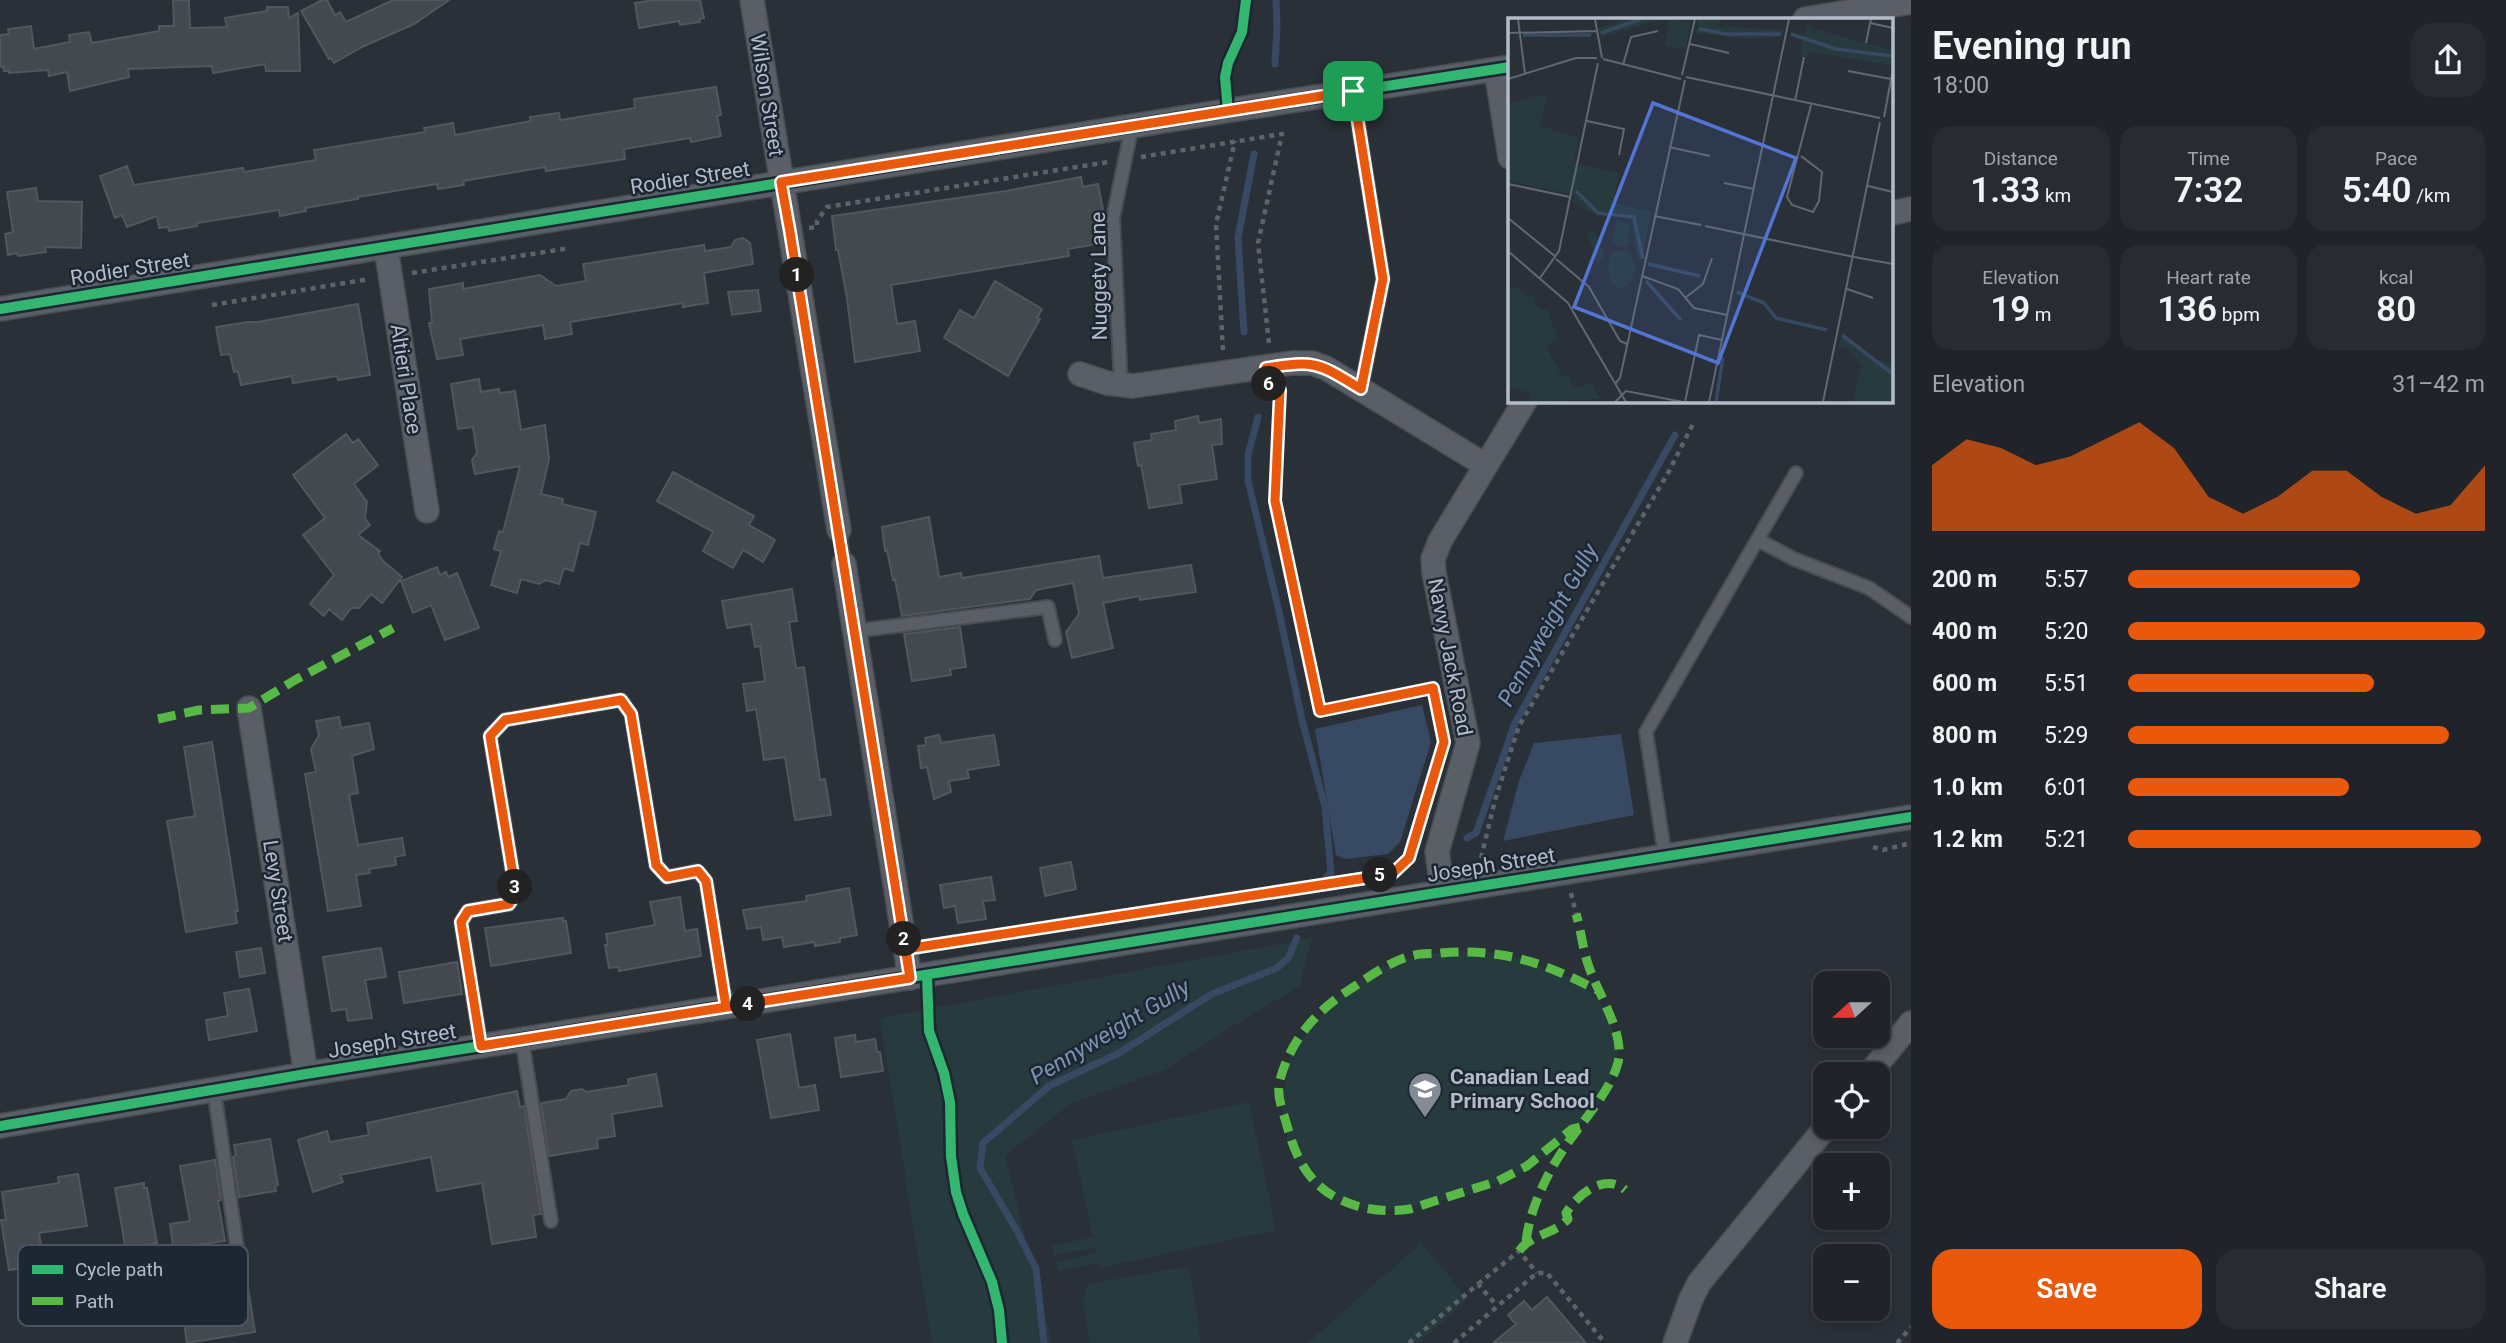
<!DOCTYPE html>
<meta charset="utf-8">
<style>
body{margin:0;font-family:Roboto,sans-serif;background:#282c32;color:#f1f3f6;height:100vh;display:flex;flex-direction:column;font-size:26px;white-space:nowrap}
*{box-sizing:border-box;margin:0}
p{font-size:23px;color:#a2a4a8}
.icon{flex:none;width:38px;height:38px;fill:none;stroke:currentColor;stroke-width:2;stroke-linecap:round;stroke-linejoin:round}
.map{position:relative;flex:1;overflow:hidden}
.side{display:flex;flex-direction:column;background:#20242a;width:595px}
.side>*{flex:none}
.needle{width:46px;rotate:249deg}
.controls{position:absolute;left:1813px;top:971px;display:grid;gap:14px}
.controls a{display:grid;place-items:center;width:77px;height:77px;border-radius:14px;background:#20242a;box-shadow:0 4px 10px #0003,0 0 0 2px #3d4147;font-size:35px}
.pin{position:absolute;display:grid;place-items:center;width:60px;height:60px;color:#fff;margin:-30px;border-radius:14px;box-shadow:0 4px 10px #0006}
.km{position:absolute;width:35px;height:35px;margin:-18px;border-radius:50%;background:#222;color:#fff;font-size:19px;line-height:35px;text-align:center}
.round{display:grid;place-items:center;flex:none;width:74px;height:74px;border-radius:21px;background:#282c32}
.summary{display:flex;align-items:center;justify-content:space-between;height:119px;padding:0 21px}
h1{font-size:38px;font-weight:600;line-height:52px}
.stats{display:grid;grid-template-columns:repeat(3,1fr);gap:10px;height:119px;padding:7px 21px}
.stats div{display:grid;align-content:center;border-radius:18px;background:#282c32;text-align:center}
.stats b{font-size:35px;font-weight:600}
.stats small{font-size:19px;font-weight:400}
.stats p{font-size:19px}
.chart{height:196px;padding:14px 21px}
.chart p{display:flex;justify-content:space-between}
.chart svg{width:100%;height:126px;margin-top:7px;fill:#ea580c;opacity:.7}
.button{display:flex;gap:14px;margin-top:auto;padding:14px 21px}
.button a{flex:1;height:80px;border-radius:21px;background:#ea580c;color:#fff;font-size:28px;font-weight:600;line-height:80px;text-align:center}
.button a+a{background:#282c32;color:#f1f3f6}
ul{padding:0 21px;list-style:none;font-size:23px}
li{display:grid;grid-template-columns:112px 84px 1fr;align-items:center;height:52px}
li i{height:18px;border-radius:9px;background:#ea580c}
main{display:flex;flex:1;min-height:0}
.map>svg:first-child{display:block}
</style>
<main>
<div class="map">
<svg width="1911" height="1343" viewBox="0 0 1911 1343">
<rect width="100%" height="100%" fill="#2a3038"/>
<!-- green -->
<path fill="#273a3e" d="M1312,938L1299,987L1236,1024L1164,1070L1070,1104L1005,1156L1052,1343H932L880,1018Z
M1502,952L1579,981L1607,1010L1618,1055L1606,1095L1569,1137L1524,1171L1472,1194L1412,1207L1371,1211L1327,1199L1304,1174L1289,1148L1281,1104L1290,1057L1311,1027L1344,991L1381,967L1430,953Z
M1249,1102L1276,1230L1100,1268L1098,1263L1058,1271L1056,1262L1097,1253L1095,1247L1054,1256L1052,1246L1093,1237L1072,1140Z
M1421,1243L1468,1299L1418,1343H1308Z
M1183,1267L1190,1271L1201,1343H1090L1083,1299L1088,1284Z"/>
<!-- water -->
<path fill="#384963" d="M1422,705L1431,742L1400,842L1388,854L1345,859L1336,855L1315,729Z
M1621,734L1634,815L1503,841L1519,781L1534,743Z"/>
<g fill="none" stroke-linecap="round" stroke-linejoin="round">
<!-- stream -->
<path stroke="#384963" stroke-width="7" d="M1275,64L1277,27L1276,0
M1244,332L1238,238L1254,154
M1258,417L1248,455V480L1278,607L1302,720L1325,807L1331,873L1327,876
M1467,838L1476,833L1515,723L1675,435
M1044,1343L1036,1269L1017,1231L980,1168L983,1143L1049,1086L1119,1053L1212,994L1277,968L1288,958L1297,938"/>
</g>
<!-- building -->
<path fill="#444950" stroke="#52575f" stroke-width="2" d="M173,0H189L190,28L227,27L225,18L267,11V7H288L289,18L298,13L300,71H266L265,64L213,73L212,66L128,69L129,77L70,91L67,72L49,76L48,70L9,73V71H4L3,66L0,67V35L9,34L8,29L31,26L34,49L70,42L69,35L89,32L92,43L159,31V26H174Z
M322,0H327L335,15L340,12L346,22L393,0H449L414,24L362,47L334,63L331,58L329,59L301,11Z
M654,0H700L704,18L699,19L700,22L680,25L679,21L639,28L635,3Z
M716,87L721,115L717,116L721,136L691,142L690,138L624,149L625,159L546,171L545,167L463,181L464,185L438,189L437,184L358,197V199L305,208L306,211L280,216L279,210L197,223V226L169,231L168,227L159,228L157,216L127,227L122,215L115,218L100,176L127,166L134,185L243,168L244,172L316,160L314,150L425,132L424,128L453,123L455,135L531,121L530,117L559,113L560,120L635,108L634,99Z
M1081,177L1083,187L1098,184L1103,210L1097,211L1103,243L1068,249L1069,256L891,285L897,324L915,321L920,351L855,362L847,298L838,250H836L832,216L1006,191Z
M36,188L38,201L82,202L81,248L45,247L46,252L18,256L17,253L8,255L5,234L13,232L7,192Z
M743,238L750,243L753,264L704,273L708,303L683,307V303L570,322L572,334L545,339L543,325L460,339L463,355L437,359L429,323H432L429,289L463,283V289L540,275L556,286L586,281L583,264L704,245L705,251L731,247L735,240Z
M995,281L1042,309L1037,318L1040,319L1008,376L944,338L960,310L974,318Z
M758,290L761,311L732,315L728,292Z
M358,304L370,375L338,380L337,376L293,383L292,376L241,385L238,371L234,372L230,354L221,355L216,327L248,322H258Z
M479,379L481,392L499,389L500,393L515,391L521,430L545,425L549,459L541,494L563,499L562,504L596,512L588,545L580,543L573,571L564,568L559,584L546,580L539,584L521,579L517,593L491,585L501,551L494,549L499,531L503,532L520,466L475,474L472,460L477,453L473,427L458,429L451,384Z
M1198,416L1199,423L1221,419L1222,444L1212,445L1217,479L1179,485L1182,503L1149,508L1141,465L1138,466L1134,443L1152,440L1151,434L1176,430L1175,421Z
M346,434L353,443L358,439L378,465L354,484L367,502L365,518L370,525L358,535L380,551L378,554L384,562L402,577L382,603L371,594L359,608H351L342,620L329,609L324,616L310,604L334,575L303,535L325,518L293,475Z
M673,472L754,516L749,525L775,540L763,562L743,550L733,568L703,551L713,532L657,501Z
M929,517L939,577L961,573L962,578L1099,556L1103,578L1191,565L1196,592L1140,600L1139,596L1103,603L1113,648L1072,658L1066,632L1079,614L1073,583L1036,590L1030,599L902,616L895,579L893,580L887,550L885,551L882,527Z
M437,567L440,575L446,572L448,577L457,573L479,628L445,640L431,605L413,613L401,581Z
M792,589L797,621L789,622L796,668L804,667L820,780L825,779L831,815L795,820L785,757L764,760L756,709L747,711L743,684L765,681L760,646L755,647L751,624L727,628L722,601Z
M960,627L966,667L950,669L951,675L912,681L904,634Z
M339,717L341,728L369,723L374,749L352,756L358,793L349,795L358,845L402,838L405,855L395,857L396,865L369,869L370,873L356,875L361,906L328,911L305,774L316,772L311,749L319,736L316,721Z
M939,735L941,743L994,735L999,765L967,770L969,778L949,781L951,792L934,799L927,767L921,768L918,746L926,745L925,738Z
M212,742L238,911H235L237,923L186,932L167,821L195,816L184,747Z
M1071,862L1076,889L1045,896L1040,868Z
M991,877L995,900L983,901L986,919L958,923L955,906L944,908L940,885Z
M849,888L857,935L840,938V942L815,946L814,942L784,947L782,937L763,940L761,927L747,929L743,910L807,901L806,896Z
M680,897L685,931L697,929L701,956L619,971V967L609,968L605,945H608L606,934L655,925L650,902Z
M563,918V921H566L571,953L491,966L485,928Z
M261,948L265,973L240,977L236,952Z
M381,948L386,977L365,980L372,1018L348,1021L346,1009L332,1011L323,957Z
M457,962L462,994L404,1003L399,972Z
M249,989L257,1031L209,1040L206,1020L228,1016L224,993Z
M790,1034L799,1088L815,1085L819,1110L771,1118L757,1040Z
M855,1035L856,1042L875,1039L877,1052H880L883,1071L841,1077L835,1038Z
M656,1074L662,1106L612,1114L615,1136L597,1139L598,1148L549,1156L541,1103L566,1099L571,1091L582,1089L586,1092L629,1085L628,1079Z
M517,1091L520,1107L524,1106L541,1214L533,1215L536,1237L492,1244L482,1183L437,1191L431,1157L340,1175L343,1182L313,1192L298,1140L327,1131L330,1142L369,1135L367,1123Z
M270,1139L278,1185L275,1186L276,1191L239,1197L233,1157L236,1156L234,1145Z
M215,1160L221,1200L218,1201L225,1241L196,1245L198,1260L190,1263L188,1271L192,1277H201V1282L246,1275L255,1332L187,1343L170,1224L190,1221L180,1166Z
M78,1174L87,1226L39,1233L44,1265L9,1270L1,1220H6L2,1192L59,1183L58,1177Z
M144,1183V1188H147L157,1243L130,1247L129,1245H125L115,1188Z
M1547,1297L1586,1343H1493L1516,1324L1508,1315L1524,1301L1532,1310Z"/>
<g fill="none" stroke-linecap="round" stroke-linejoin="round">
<!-- lane casing -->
<g stroke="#484c53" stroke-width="16">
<path id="lane" d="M1353,91L1383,279L1361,389
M1121,386L1113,218L1132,126
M839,530L844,564
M1758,540L1794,559L1869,588L1911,617
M855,631L1048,607L1055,640
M1665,856L1646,732L1796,473
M522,1040L551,1221
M481,1046L461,922L468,911L509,904L516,893L490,736L505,720L621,700L631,714L656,865L667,877L697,871L706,881L726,1007
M196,1269L239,1261L214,1090"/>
</g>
<!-- street casing -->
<g stroke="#484c53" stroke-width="26">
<path id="street" d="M752,0L839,530
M1805,19L1911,2
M1496,70L1510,157
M1892,213L1911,209
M386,248L427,511
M0,309L1238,109L1510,67
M1080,374L1107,383L1133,386L1292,363H1312L1326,368L1485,465
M844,564L910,978
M249,708L306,1074
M1443,892L1437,852L1468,743L1434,573L1433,559L1440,541L1525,401
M1869,1074L1911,1023
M0,1126L306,1074L1911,817
M1675,1343L1691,1299L1699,1283L1826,1127"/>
</g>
<!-- path -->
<path stroke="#5d636a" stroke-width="4.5" stroke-dasharray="5 5" stroke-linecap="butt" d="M1141,157L1282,134L1258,243L1269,343L1266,344
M809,228L817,227V221L827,207L1108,162
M412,273L570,248
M212,305L369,279
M1223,350L1216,224L1235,141
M1276,390H1280L1275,501L1319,711L1433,688L1434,691
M1873,847L1883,850L1911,843
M1481,858L1495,800L1519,726L1668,473L1694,422
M1571,893L1576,914
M926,946L1392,874L1409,858L1417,831
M1478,1284L1519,1251L1537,1273
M1409,1343L1478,1284L1497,1306
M1454,1343L1537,1273H1547L1605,1343
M1897,1343L1911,1327"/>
<!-- lane -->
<use href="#lane" stroke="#5a5e66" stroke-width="12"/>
<!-- street -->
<use href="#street" stroke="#5a5e66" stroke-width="23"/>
<!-- quiet -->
<path stroke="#58b947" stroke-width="9" stroke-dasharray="18 9" stroke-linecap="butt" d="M158,719L199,710L249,708L295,680L393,628
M1580,1127L1572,1129L1527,1166L1498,1181L1410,1209C1392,1212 1375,1211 1357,1206C1313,1193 1297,1164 1286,1122C1282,1109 1276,1094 1280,1080C1290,1041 1316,1011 1349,990C1369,977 1391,960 1415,955C1423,953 1433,954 1441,953C1503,948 1545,963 1599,991
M1526,1241C1530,1208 1548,1171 1567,1144C1583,1121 1616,1084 1619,1057C1622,1027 1595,989 1587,961C1582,945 1581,929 1576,914
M1519,1251C1531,1234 1555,1234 1568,1219L1566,1213C1577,1195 1605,1172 1625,1190"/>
<!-- cycleway casing -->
<g stroke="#1d2633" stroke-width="15">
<path id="cycleway" d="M1228,111L1225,77L1228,63L1242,32L1246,0
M0,309L1238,109L1510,67
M927,975L929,1031L944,1073L950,1102L951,1156L956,1192L963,1214L992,1282L999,1310L1002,1343
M0,1126L306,1074L1911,817"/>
</g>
<!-- cycleway -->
<use href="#cycleway" stroke="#33b770" stroke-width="10"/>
</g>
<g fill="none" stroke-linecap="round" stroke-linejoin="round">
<!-- route casing -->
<g stroke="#fff" stroke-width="14">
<path id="route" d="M1353,91L781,182L790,232L910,978L481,1046L461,922L468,911L509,904L516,893L490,736L505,720L621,700L631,714L656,865L667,877L698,871L706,881L726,1007L910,978L906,949L1392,874L1409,858L1444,742L1433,688L1320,711L1275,501L1280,390L1269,391L1266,368C1317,360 1318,363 1361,389L1383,279L1353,91"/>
</g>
<!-- route -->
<use href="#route" stroke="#ea580c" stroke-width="9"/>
</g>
<!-- icons -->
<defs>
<g id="school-pin" transform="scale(1.75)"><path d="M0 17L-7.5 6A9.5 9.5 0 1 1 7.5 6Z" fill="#848b96" stroke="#1d2633"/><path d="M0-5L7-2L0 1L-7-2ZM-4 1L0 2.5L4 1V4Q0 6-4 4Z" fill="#fff"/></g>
</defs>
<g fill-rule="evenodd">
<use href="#school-pin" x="1425" y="1089"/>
</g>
<g text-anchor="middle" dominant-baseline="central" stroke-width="5" stroke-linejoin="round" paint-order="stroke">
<!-- street labels -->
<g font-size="21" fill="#b4bcc9" stroke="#1d2633">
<text transform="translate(767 95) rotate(81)">Wilson Street</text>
<text transform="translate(690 178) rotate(-9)">Rodier Street</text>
<text transform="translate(130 269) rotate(-9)">Rodier Street</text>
<text transform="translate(1099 276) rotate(-91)">Nuggety Lane</text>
<text transform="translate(406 379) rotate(81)">Altieri Place</text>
<text transform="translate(1450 657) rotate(79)">Navvy Jack Road</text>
<text transform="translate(1491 865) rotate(-9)">Joseph Street</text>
<text transform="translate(278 891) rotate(81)">Levy Street</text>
<text transform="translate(392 1041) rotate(-9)">Joseph Street</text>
</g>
<!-- poi labels -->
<g font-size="21" font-weight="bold" fill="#b4bcc9" stroke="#1d2633" text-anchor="start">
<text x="1450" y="1077">Canadian Lead<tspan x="1450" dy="24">Primary School</tspan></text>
</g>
<!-- water labels -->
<g font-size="23" font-style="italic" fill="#7c92b1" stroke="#1d2633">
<text transform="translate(1548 625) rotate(-61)">Pennyweight Gully</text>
<text transform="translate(1110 1032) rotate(-31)">Pennyweight Gully</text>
</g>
</g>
<!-- overview -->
<g transform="translate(1508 18)">
<rect width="385" height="385" fill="#2a3038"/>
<path d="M121,1H156L93,19L90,10ZM161,1L183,5L177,31L158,28ZM191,1L212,2L209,8L275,12L274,19L240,21L188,15ZM301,1L302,10L385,32L382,47L301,34L299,39L292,37L295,21L282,16L296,18ZM26,78L39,79L32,108L71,120L66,145L111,155L105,185L143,193L134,242L129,239L123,200L81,194L65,184L66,177L0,163V86ZM109,201L122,208L119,229L104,226ZM87,213L97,241L89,244L79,216ZM109,232L122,235L128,248L125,262L114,271L105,267L100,255L102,237ZM6,268L19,278L24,276L29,289L40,293L50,321L38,328L54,358L60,357L67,370L84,365L93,381L20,384L22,375L1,369L0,275ZM334,315L367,341L385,347V384H345L353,347L340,331L330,329Z" fill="#273a3e"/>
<path fill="none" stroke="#384963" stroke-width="3.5" d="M191,11L218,16H273M93,15L133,1M283,16L328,31L383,38M15,17H83M68,173L90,195L126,199L135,241M140,246L192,258M138,263L173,302M229,274L256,285L268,300L319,312M334,317L385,356M208,384L215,339"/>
<path fill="none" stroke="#616872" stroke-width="2" d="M10,1L17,56M87,1L94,40M362,5L385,10M0,15L89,13M358,25L363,1M182,26L221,35M95,41L173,61M115,47L123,19L150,13M340,53L383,61M174,57L187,1M178,59L372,100M0,61L68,40H89M287,83L296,39M376,99L385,51M79,103L116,111L111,137M161,129L202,138M293,138L314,154L311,183L305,194L284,187L279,179L303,87M216,165L246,171M0,166L62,179M360,168L385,174M146,198L193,207M0,200L48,239M197,208L346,239M0,233L60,285L118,384M346,239L385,246M48,241L81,269L112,323L119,326M134,258L170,271L186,290L219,297M32,260L51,233L90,45M339,271L365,280M177,280L195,266L204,240M107,366L112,360L177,62M107,384L118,373L175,384M177,384L191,317L214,322M201,384L281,1M315,384L372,104"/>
<path fill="#5274d3" fill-opacity="0.15" stroke="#5274d3" stroke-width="3.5" d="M145,85L288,140L210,345L66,289Z"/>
<rect width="385" height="385" fill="none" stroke="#b4bcc9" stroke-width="3.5"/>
</g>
<!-- legend -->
<rect x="18" y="1245" width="230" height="81" rx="10" fill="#1d2633" stroke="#4a5360" stroke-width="2"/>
<rect x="32" y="1265" width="31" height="9" fill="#33b770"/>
<rect x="32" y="1297" width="31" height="8" fill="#58b947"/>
<g font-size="19" fill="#b4bcc9">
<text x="75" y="1276">Cycle path</text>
<text x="75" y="1308">Path</text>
</g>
</svg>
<div class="controls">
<a><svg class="needle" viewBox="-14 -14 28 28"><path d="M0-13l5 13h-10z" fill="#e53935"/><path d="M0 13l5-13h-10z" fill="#a2a4a8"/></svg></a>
<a><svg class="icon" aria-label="locate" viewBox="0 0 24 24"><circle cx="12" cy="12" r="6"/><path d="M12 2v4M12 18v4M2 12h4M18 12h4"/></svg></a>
<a>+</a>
<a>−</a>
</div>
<div class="pin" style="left:1353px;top:91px;background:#1e9e55"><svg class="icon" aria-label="arrive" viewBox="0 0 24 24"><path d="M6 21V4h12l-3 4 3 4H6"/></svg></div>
<b class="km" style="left:797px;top:275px">1</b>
<b class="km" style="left:904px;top:939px">2</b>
<b class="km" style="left:515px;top:887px">3</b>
<b class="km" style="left:748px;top:1004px">4</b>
<b class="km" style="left:1380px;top:875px">5</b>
<b class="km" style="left:1269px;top:384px">6</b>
</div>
<section class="side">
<div class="summary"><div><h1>Evening run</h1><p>18:00</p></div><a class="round"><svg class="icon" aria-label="share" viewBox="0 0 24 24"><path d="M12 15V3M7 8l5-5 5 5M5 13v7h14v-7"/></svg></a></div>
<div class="stats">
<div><p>Distance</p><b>1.33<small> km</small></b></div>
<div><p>Time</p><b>7:32</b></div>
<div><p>Pace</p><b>5:40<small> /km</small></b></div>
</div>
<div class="stats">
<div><p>Elevation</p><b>19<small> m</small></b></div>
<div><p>Heart rate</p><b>136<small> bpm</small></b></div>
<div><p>kcal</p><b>80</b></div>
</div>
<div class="chart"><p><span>Elevation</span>31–42 m</p>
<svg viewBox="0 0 160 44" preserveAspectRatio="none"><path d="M0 44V21L10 12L20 15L30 21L40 18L50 12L60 6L70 15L80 32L90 38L100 32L110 23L120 23L130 32L140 38L150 35L160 21V44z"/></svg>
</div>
<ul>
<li><b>200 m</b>5:57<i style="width:65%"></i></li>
<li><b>400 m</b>5:20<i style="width:100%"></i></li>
<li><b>600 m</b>5:51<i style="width:69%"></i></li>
<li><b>800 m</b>5:29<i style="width:90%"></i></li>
<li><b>1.0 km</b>6:01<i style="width:62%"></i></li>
<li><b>1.2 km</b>5:21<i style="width:99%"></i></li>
</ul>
<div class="button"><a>Save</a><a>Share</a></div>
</section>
</main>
